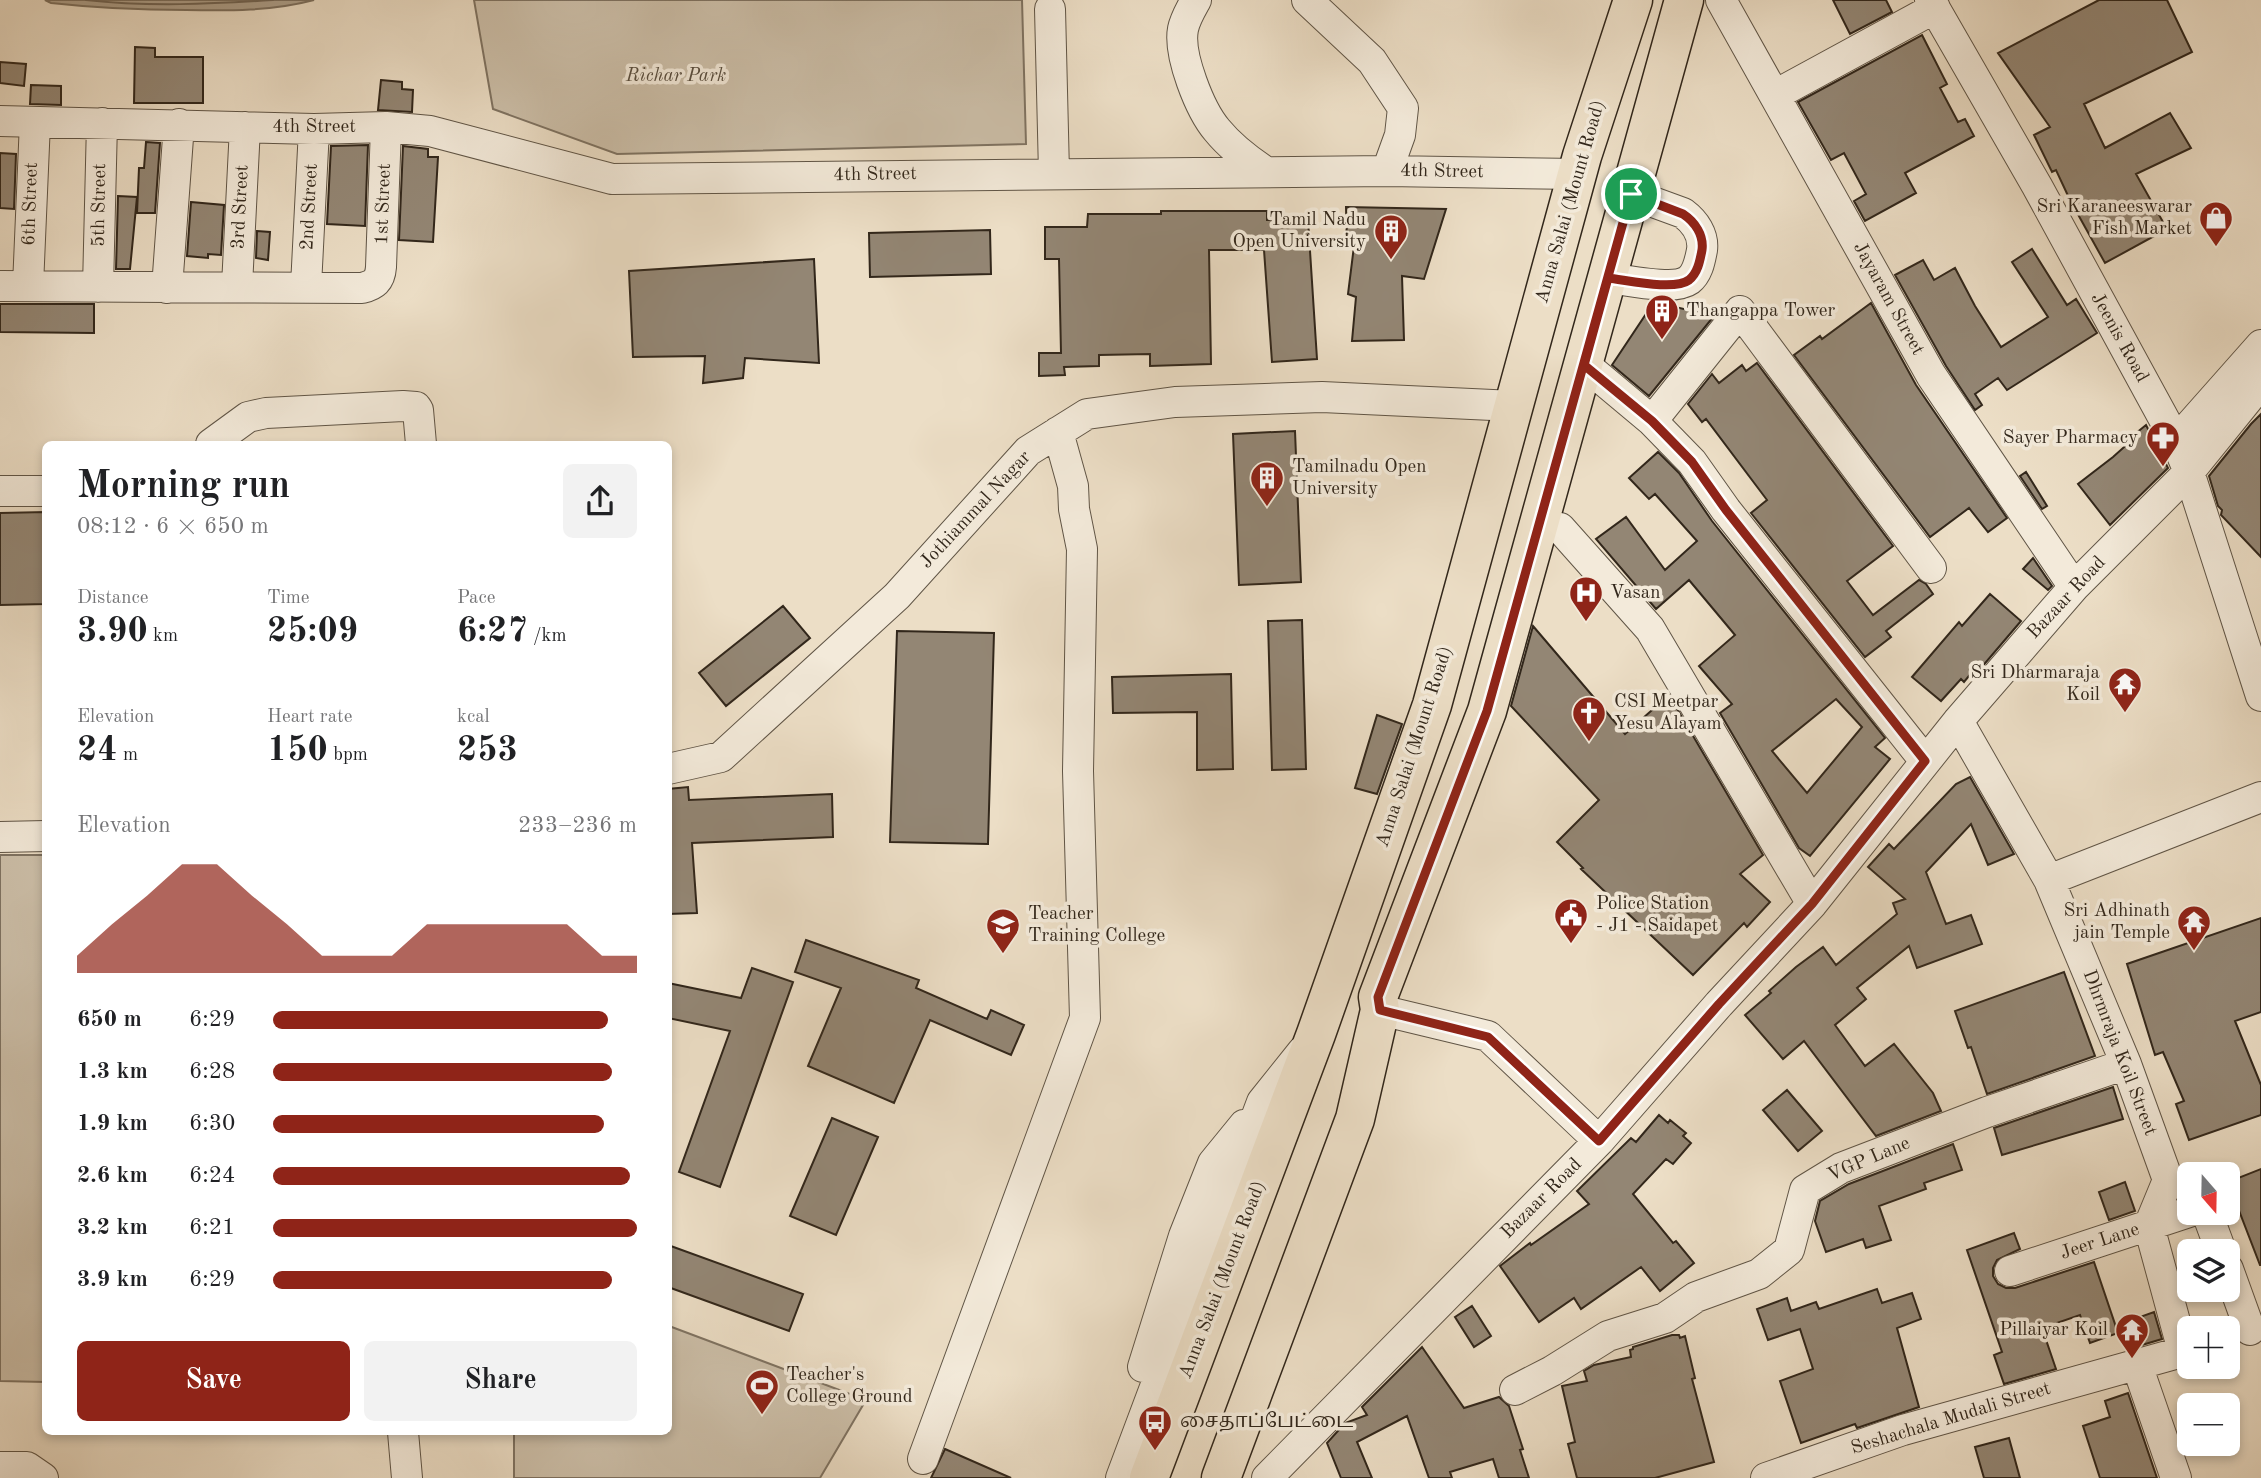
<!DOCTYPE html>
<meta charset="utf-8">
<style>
body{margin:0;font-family:"Old Standard TT","Noto Serif Tamil",serif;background:#f2f2f2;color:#202124;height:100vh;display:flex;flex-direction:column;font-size:26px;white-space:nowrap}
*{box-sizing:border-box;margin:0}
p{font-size:23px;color:#757577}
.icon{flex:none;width:38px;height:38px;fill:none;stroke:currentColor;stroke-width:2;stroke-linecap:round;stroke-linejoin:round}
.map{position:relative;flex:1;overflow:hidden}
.drawer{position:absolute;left:42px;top:441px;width:630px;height:994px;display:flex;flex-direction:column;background:#fff;border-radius:10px;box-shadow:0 4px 10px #0003}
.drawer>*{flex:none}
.needle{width:46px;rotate:160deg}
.buttons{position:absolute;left:2177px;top:1162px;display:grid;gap:14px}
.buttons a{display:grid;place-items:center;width:63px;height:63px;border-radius:10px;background:#fff;box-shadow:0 4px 10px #0003;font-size:35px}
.pin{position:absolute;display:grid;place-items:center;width:60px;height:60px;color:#fff;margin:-30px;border:4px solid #fff;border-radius:50%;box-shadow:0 2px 7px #0007}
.round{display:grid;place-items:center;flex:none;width:74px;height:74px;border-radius:10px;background:#f2f2f2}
.summary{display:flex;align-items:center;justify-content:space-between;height:119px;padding:0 35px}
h1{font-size:38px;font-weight:600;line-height:52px}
.figures{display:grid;grid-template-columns:repeat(3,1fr);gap:10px;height:119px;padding:7px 35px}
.figures div{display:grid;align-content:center}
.figures b{font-size:35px;font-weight:600}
.figures small{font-size:19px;font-weight:400}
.figures p{font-size:19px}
.chart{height:196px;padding:14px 35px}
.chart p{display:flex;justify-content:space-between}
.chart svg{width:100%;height:126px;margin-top:7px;fill:#8f2418;opacity:.7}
.primary-button{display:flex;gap:14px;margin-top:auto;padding:14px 35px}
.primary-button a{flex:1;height:80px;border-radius:10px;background:#8f2418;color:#fff;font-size:28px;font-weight:600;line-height:80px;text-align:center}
.primary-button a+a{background:#f2f2f2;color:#202124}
ul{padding:0 35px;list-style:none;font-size:23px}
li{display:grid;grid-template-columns:112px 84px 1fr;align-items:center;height:52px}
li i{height:18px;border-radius:9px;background:#8f2418}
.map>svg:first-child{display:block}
</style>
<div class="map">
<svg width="2261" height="1478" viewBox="0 0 2261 1478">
<rect width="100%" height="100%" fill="#ecdec6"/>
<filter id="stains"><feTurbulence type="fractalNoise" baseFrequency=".00286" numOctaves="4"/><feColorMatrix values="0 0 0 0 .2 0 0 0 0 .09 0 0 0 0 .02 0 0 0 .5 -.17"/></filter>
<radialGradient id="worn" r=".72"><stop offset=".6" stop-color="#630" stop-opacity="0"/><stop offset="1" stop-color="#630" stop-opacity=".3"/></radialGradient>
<!-- green -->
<path fill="#ccbfa9" stroke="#7f7362" stroke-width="2" d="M474,0H1022L1026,144L617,154L493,109Z
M0,855H45V1382L0,1381Z
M669,1326L866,1400L820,1478H514V1432H668Z"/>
<!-- water -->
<path fill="#ada08c" stroke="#7c705f" stroke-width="2" d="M45,0H314C273,11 228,11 186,10C140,10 96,8 51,3Z"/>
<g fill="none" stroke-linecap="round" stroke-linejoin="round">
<!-- shore -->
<path stroke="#706454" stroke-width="2" d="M86,0C148,7 212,4 273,0"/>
</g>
<!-- building -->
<path fill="#938674" stroke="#32271b" stroke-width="2" fill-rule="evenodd" d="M1833,0H1886L1892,12L1850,34Z
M2099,0H2167L2192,52L2084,104L2105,148L2170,113L2191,148L2136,174L2167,229L2105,263L2070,200L2056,170L2052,172L2034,135L2050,127L1998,53Z
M1922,35L1947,84L1940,88L1958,122L1965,119L1974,136L1905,173L1916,193L1865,221L1854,201L1866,194L1844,153L1831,160L1798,102Z
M135,47L155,48V57H203V103H134Z
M0,62L26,64L24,86L0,83Z
M381,80L402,82V89L413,90L412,112L378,110Z
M31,85L61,86V105L30,104Z
M146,142L160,143L155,213H137L139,168H144Z
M368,145L365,226L327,224L331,146Z
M403,146L428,149V157H438L433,242L399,240Z
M0,153L16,154L14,209L0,208Z
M118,196L137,197L130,269H116Z
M191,202L224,205L221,255L208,254V258L187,256Z
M1346,207L1446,209L1424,279L1402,276L1404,340L1352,341L1356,297L1348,294L1354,246H1347Z
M1161,211H1267V220H1308L1317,359L1272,362L1264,250H1209L1211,364L1150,366V354L1099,355V366L1064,367L1065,375L1039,376V353H1061L1059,259H1045V227H1087L1088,214H1161Z
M990,230L991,274L870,277L869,233Z
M257,231L270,232L268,260L256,258Z
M2032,249L2067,305L2076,299L2097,333L2007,390L1998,378L1975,394L1982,405L1975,410L1946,366L1895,275L1923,260L1934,280L1955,268L1975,306L2001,347L2048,317L2012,262Z
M814,259L819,363L745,358L743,378L703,383L705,356L633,357L629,271Z
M1654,302L1714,316L1649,396L1612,365Z
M1871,303L1916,385L2007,518L1988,532L1969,508L1930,537L1794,355L1820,336L1822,339Z
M0,304H94V333L0,332Z
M1757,363L1893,546L1847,581L1873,615L1919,580L1926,584L1933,594L1886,631L1891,637L1865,657L1751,513L1767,500L1706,419L1702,422L1688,404L1712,374L1719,383L1742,365L1746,371Z
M2261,414V557L2221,515L2222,510L2218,506L2209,476L2251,424Z
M2146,425L2168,468L2110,525L2078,484L2113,457L2132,440L2130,438Z
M1295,431L1301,582L1239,585L1233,434Z
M1658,452L1679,473L1712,521L1885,738L1875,747L1890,759L1810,856L1799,848L1720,713L1732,704L1699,666L1735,635L1689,580L1656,609L1596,539L1626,517L1665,570L1697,541L1655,494L1649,499L1629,478ZM1836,699L1862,727L1807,793L1772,751Z
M2026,472L2047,506L2042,509L2020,476Z
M46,512V604L0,605V513Z
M2033,558L2052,586L2048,590L2023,569Z
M1990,594L2021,621L1981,668L1978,665L1964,682L1961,679L1941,701L1912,677L1959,622L1962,626Z
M783,606L810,638L726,706L699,673Z
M1302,620L1306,769L1272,770L1268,621Z
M1533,626L1625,734L1669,695L1763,855L1740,874L1770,902L1747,927L1744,923L1693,975L1581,869L1583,868L1557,842L1599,800L1511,706Z
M897,631L994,633L988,844L890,842Z
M1231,674L1233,769L1197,770V712L1113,713L1112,677Z
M1377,715L1402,724L1377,794L1355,788Z
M1970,777L2014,854L1988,865L1971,824L1926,872L1946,924L1971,915L1982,944L1917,968L1909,946L1857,988L1866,999L1835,1025L1865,1066L1894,1044L1933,1093L1941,1111L1876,1136L1804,1041L1783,1059L1745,1015L1771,993L1769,991L1796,967L1823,947L1836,965L1897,914L1893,903L1905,899L1868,867L1889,844L1894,849L1956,784Z
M688,787L689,800L832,794L833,837L692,843L697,913L668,914V789Z
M2261,918V1012L2235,1021L2261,1085V1115L2189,1140L2176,1104L2184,1101L2163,1052L2155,1055L2127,964Z
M806,940L919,980L916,988L987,1019L991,1010L1024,1025L1011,1055L930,1020L894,1103L808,1066L841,988L795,972Z
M752,968L793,982L720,1187L679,1172L730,1031L668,1018V983L741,998Z
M2064,972L2095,1056L1987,1094L1971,1047L1968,1048L1955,1011Z
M2113,1087L2123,1119L2002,1155L1994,1128Z
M1787,1090L1822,1131L1798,1151L1763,1110Z
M1659,1115L1668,1123L1670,1120L1686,1133L1683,1136L1691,1143L1673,1164L1666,1159L1633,1194L1673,1243L1676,1241L1694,1263L1660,1291L1641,1267L1581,1309L1574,1298L1539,1322L1500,1266L1530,1243L1531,1245L1589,1204L1577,1191L1631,1138L1636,1142Z
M832,1118L878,1137L836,1235L790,1216Z
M1953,1144L1962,1170L1924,1183L1926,1189L1879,1206L1891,1240L1866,1248L1863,1239L1826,1252L1815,1221L1820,1201L1849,1184Z
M2261,1169V1265H2260L2228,1182Z
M2125,1182L2135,1211L2109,1220L2099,1192Z
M2014,1233L2020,1249L1997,1260L1993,1268V1276L1998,1284L2006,1288H2015L2094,1262L2118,1333L2090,1343L2080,1315L2042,1328L2056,1369L2004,1384L1994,1355L2002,1352L1967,1250Z
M668,1245L803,1294L789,1331L668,1287Z
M1877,1289L1882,1303L1912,1293L1921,1319L1897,1328L1919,1407L1857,1428L1855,1424L1801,1443L1780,1381L1813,1369L1800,1329L1768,1340L1757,1309L1787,1298L1791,1311L1816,1302L1819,1309Z
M1472,1306L1491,1336L1474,1347L1455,1317Z
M2154,1312L2162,1339L2132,1348L2123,1323Z
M1672,1335H1679L1680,1338L1685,1336L1695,1378L1692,1379L1714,1462L1655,1478H1577L1568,1444L1575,1442L1562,1386L1587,1381L1584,1371L1594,1365L1631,1357L1630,1350L1633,1349V1347Z
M1422,1347L1464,1408L1499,1397L1509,1406L1523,1449L1520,1450L1529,1478H1499L1493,1459L1450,1472L1452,1478H1429L1407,1416L1357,1442L1372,1478H1341L1327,1443L1345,1423L1367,1415L1362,1407Z
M2128,1393L2157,1478H2100L2083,1426L2110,1417L2105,1401Z
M2009,1438L2020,1478H1984L1975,1447Z
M945,1449L1011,1478H931Z"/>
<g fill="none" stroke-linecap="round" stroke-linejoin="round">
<!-- minor casing -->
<g stroke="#605546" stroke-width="32">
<path id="minor" d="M1196,0C1191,9 1185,19 1183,29C1178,55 1200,110 1217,130C1230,146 1248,160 1266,172
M1307,0L1372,61L1403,108L1400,135L1387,171
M1721,0L1931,375L2074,587
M1930,0L2037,186L2176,441L2189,472L2261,696
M1050,9L1054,173
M1775,95L1935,8
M0,121L314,129L386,127L430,131L612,179L1387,171L1577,174
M1608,278C1627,280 1674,291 1689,280C1698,273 1700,260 1702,250C1704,235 1695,222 1683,213L1631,194
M0,286L362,288C374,285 380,281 381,267L386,127
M28,286L35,122
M237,286L245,127
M306,286L314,129
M98,287L102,123
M167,288L179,124
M1585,365L1652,421L1692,462L1726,510L1925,761
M1652,421L1740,311L1931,568
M2176,441L2261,345
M211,444L248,417L266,413L403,406L416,407L418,410L421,444
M0,491H46
M1560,528L1650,629L1812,904
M1958,721L2049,880L2126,1064L2168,1180L2185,1185L2189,1188
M668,769L721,757L897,596L1028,451L1087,414L1175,402L1322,397L1514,406
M0,837L46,836
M2049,880L2261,797
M1380,1010L1488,1036L1599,1141
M2168,1180L2149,1226L2183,1351
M2207,1213L2221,1251
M2228,1269L2250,1330
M2010,1271L2189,1212
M2137,1365L2176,1478
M1143,1367L1184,1236L1213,1163L1244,1125
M1515,1390L1552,1371L1608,1336L1665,1318L1696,1297L1759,1274L1789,1250L1805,1190L1841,1168L1987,1112L2126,1064
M403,1432L407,1478
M923,1459L1085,1018L1078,771L1082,549L1074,509L1073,486L1058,432
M0,1467H27L43,1478
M1121,1478L1262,1102L1302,1052
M1267,1478L1599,1141L1719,1004L1812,904L1958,721L2074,587L2189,472L2261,383
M1766,1478L1903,1430L2189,1350"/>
</g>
<!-- major casing -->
<g stroke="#32271b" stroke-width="41">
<path id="major" d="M1149,1478L1316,1034L1432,705L1582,156L1633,0
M1221,1478L1355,1119L1380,1010L1378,997L1487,711L1684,0"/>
</g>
<!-- minor -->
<use href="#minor" stroke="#f3eada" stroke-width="30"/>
<!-- major -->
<use href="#major" stroke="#ecdec6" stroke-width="38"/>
</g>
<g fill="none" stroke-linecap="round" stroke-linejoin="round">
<!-- route casing -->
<g stroke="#fff" stroke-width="14">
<path id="route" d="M1631,194L1487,711L1378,997L1380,1010L1488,1037L1599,1141L1719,1004L1812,904L1925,761L1726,510L1692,462L1652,421L1584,365L1608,278C1627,280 1674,291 1689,280C1698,273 1700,260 1702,250C1704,235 1695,222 1683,214L1631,194"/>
</g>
<!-- route -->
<use href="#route" stroke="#8f2418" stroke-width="9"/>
</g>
<!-- icons -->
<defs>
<g id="shop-pin" transform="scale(1.75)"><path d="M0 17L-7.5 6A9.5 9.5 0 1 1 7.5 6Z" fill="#8f2418" stroke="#f3eada"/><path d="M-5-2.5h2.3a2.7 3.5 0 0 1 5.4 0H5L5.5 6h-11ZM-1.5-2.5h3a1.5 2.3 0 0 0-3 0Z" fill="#fff"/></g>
<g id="building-pin" transform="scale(1.75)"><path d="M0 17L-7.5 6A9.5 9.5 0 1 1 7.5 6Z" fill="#8f2418" stroke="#f3eada"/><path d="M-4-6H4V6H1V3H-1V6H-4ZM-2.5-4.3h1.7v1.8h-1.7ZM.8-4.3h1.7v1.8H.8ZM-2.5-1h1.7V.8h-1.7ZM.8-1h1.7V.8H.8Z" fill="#fff"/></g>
<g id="pharmacy-pin" transform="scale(1.75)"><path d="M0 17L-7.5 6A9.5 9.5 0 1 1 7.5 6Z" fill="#8f2418" stroke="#f3eada"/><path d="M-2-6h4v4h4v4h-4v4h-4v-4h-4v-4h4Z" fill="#fff"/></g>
<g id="hospital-pin" transform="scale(1.75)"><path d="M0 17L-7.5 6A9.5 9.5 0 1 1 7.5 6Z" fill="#8f2418" stroke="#f3eada"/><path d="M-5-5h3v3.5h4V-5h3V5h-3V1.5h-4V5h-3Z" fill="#fff"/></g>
<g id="temple-pin" transform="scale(1.75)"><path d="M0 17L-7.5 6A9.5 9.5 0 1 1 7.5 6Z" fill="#8f2418" stroke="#f3eada"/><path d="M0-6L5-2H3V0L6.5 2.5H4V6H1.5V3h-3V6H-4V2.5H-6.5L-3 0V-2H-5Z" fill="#fff"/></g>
<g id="church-pin" transform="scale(1.75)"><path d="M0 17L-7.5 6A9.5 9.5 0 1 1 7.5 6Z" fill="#8f2418" stroke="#f3eada"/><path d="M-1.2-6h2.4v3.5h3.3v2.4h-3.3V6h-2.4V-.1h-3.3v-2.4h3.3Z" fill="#fff"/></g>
<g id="civic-pin" transform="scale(1.75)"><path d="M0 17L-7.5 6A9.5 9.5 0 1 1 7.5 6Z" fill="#8f2418" stroke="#f3eada"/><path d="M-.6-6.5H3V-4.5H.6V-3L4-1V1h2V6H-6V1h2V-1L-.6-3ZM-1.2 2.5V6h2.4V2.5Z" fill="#fff"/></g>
<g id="university-pin" transform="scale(1.75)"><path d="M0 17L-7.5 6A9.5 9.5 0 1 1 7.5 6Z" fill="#8f2418" stroke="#f3eada"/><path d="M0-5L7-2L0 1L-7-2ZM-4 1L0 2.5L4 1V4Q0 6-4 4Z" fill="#fff"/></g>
<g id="stadium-pin" transform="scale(1.75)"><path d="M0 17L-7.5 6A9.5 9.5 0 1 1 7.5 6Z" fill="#8f2418" stroke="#f3eada"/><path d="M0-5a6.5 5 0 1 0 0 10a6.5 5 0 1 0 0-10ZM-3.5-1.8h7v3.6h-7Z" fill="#fff"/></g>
<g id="bus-pin" transform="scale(1.75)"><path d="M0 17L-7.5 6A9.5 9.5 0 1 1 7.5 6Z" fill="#8f2418" stroke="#f3eada"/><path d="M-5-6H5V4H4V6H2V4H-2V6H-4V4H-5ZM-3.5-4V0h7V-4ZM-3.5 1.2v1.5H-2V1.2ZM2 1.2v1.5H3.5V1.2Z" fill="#fff"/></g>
</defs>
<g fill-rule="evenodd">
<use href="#shop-pin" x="2216" y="218"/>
<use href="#building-pin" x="1391" y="231"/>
<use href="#building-pin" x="1662" y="311"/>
<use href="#pharmacy-pin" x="2163" y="438"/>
<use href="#building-pin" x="1267" y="478"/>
<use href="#hospital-pin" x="1586" y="593"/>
<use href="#temple-pin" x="2125" y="684"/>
<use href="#church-pin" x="1589" y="713"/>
<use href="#civic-pin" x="1571" y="915"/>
<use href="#temple-pin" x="2194" y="922"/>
<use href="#university-pin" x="1003" y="925"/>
<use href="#temple-pin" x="2132" y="1330"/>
<use href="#stadium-pin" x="762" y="1386"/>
<use href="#bus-pin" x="1155" y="1422"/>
</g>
<g text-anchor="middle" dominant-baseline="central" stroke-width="7" stroke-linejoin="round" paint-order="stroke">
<!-- park labels -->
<g font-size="19" font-style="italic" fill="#584d3e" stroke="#f3eada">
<text x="676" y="76">Richar Park</text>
</g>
<!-- street labels -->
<g font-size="19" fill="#32271b" stroke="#f3eada">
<text x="314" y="127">4th Street</text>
<text transform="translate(1442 172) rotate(1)">4th Street</text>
<text transform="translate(875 175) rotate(-1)">4th Street</text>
<text transform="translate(1571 202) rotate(-74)">Anna Salai (Mount Road)</text>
<text transform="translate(31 204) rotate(-88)">6th Street</text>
<text transform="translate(384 204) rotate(-88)">1st Street</text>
<text transform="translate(100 205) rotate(-89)">5th Street</text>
<text transform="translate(241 207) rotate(-87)">3rd Street</text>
<text transform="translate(310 207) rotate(-87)">2nd Street</text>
<text transform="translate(1888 299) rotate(61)">Jayaram Street</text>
<text transform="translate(2119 338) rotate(61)">Jeenis Road</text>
<text transform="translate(976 510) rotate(-47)">Jothiammal Nagar</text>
<text transform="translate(2067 598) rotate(-47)">Bazaar Road</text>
<text transform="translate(1415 747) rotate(-72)">Anna Salai (Mount Road)</text>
<text transform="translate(2119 1053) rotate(69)">Dhrmraja Koil Street</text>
<text transform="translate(1869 1160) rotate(-23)">VGP Lane</text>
<text transform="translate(1542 1199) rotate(-45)">Bazaar Road</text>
<text transform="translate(2100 1242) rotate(-18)">Jeer Lane</text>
<text transform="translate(1223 1280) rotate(-69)">Anna Salai (Mount Road)</text>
<text transform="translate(1951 1419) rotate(-17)">Seshachala Mudali Street</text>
</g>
<!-- poi labels -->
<g font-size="19" fill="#32271b" stroke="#f3eada" text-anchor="start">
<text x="2192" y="207" text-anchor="end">Sri Karaneeswarar<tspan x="2192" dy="22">Fish Market</tspan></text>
<text x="1366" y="220" text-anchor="end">Tamil Nadu<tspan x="1366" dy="22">Open University</tspan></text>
<text x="1686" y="311">Thangappa Tower</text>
<text x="2138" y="438" text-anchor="end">Sayer Pharmacy</text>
<text x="1292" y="467">Tamilnadu Open<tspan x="1292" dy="22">University</tspan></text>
<text x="1610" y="593">Vasan</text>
<text x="2100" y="673" text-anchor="end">Sri Dharmaraja<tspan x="2100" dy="22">Koil</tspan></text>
<text x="1614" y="702">CSI Meetpar<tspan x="1614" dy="22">Yesu Alayam</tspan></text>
<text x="1596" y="904">Police Station<tspan x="1596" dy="22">- J1 - Saidapet</tspan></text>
<text x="2170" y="911" text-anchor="end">Sri Adhinath<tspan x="2170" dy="22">jain Temple</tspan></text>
<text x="1028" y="914">Teacher<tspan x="1028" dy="22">Training College</tspan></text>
<text x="2108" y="1330" text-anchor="end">Pillaiyar Koil</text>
<text x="786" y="1375">Teacher's<tspan x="786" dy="22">College Ground</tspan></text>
<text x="1180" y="1422">சைதாப்பேட்டை</text>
</g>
</g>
<rect width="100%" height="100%" filter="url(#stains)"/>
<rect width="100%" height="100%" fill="url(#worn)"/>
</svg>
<div class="buttons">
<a><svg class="needle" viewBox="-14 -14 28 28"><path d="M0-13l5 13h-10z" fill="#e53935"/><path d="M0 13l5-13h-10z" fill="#757577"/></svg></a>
<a><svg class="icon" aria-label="layers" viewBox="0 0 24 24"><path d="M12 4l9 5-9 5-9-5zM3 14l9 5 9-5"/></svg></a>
<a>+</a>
<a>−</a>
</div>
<div class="pin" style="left:1631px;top:194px;background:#1e9e55"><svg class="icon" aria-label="arrive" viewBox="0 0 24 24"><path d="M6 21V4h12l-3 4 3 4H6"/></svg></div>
<section class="drawer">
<div class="summary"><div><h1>Morning run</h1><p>08:12 · 6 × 650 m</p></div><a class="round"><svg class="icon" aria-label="share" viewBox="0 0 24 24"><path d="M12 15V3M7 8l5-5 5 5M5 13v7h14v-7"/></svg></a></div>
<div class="figures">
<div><p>Distance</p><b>3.90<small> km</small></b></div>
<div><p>Time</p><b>25:09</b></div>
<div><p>Pace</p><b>6:27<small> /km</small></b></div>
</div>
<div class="figures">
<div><p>Elevation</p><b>24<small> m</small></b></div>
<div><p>Heart rate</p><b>150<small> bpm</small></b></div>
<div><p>kcal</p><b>253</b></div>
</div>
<div class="chart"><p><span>Elevation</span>233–236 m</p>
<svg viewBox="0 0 160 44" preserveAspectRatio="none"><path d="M0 44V38L10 27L20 17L30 6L40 6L50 17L60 27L70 38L80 38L90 38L100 27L110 27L120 27L130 27L140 27L150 38L160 38V44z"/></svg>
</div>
<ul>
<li><b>650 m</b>6:29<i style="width:92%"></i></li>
<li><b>1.3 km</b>6:28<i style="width:93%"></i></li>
<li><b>1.9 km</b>6:30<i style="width:91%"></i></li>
<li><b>2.6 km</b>6:24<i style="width:98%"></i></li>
<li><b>3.2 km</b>6:21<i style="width:100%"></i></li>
<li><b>3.9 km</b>6:29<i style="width:93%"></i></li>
</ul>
<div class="primary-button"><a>Save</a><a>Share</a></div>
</section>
</div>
